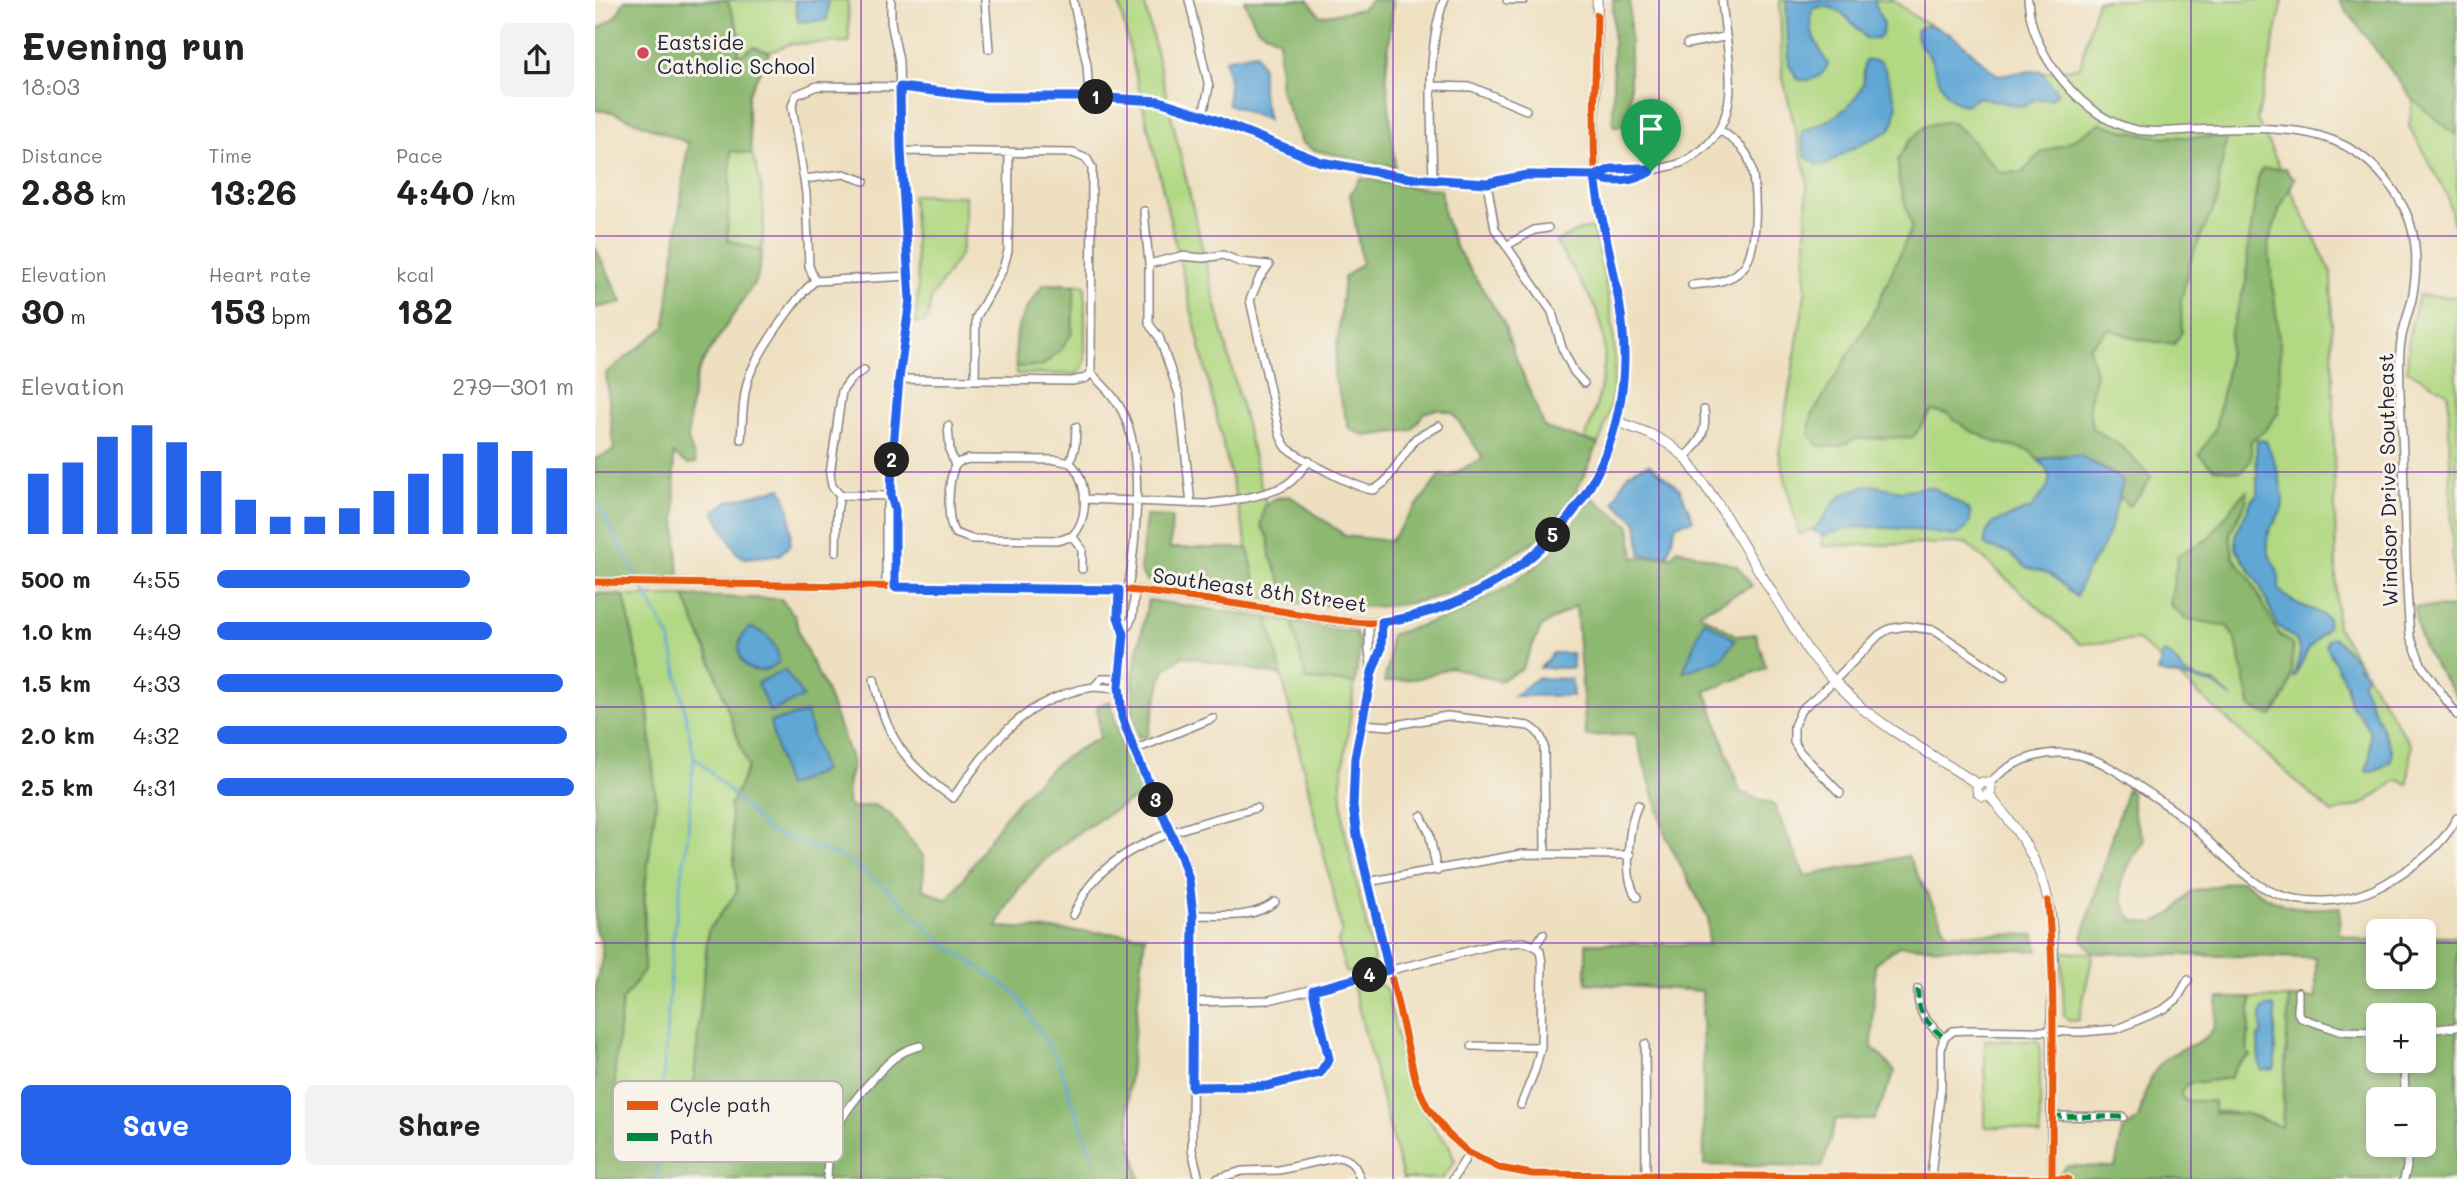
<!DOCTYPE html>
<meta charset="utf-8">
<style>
body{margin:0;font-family:Mali,sans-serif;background:#f2f2f2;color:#222;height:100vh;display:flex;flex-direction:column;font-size:26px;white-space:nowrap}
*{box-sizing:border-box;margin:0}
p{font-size:23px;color:#767676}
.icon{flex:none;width:38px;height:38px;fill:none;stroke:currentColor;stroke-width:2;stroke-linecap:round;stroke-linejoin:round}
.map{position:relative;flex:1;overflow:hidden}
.drawer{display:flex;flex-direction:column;background:#fff;width:595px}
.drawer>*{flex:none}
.buttons{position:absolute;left:1771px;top:919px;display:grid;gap:14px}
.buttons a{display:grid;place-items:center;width:70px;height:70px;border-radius:10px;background:#fff;box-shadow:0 4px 10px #0003;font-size:35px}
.pin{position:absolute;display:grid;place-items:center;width:60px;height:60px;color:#fff;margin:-72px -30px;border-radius:50% 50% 50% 0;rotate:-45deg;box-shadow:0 0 7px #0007}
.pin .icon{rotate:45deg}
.km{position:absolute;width:35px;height:35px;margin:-18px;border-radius:50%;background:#222;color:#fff;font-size:19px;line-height:35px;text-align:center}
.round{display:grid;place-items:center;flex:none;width:74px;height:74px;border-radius:10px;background:#f2f2f2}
.overview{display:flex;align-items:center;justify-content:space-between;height:119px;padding:0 21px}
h1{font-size:38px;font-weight:700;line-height:52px}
.metrics{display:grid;grid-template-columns:repeat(3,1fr);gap:10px;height:119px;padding:7px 21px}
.metrics div{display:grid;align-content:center}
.metrics b{font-size:35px;font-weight:700}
.metrics small{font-size:19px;font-weight:400}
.metrics p{font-size:19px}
.chart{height:196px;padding:14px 21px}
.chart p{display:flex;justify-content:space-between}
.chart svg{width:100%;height:126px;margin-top:7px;stroke:#2563eb;stroke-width:6}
.primary-button{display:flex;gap:14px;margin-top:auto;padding:14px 21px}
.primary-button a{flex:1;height:80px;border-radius:10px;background:#2563eb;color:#fff;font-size:28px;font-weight:700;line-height:80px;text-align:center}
.primary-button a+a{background:#f2f2f2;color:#222}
ul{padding:0 21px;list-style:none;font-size:23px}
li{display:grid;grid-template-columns:112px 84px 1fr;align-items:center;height:52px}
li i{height:18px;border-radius:9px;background:#2563eb}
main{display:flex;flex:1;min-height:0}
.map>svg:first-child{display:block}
</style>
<main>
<section class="drawer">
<div class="overview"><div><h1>Evening run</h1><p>18:03</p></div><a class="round"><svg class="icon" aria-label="share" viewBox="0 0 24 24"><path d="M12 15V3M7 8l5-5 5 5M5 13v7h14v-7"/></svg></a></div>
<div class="metrics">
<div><p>Distance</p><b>2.88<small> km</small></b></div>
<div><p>Time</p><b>13:26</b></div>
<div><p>Pace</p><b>4:40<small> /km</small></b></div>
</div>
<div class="metrics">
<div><p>Elevation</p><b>30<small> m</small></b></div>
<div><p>Heart rate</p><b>153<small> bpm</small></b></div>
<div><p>kcal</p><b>182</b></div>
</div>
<div class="chart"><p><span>Elevation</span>279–301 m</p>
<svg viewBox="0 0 160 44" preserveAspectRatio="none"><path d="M5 44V23M15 44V19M25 44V10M35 44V6M45 44V12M55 44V22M65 44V32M75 44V38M85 44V38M95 44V35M105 44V29M115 44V23M125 44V16M135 44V12M145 44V15M155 44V21"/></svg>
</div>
<ul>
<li><b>500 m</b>4:55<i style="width:71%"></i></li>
<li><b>1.0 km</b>4:49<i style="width:77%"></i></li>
<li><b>1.5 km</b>4:33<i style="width:97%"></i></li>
<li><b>2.0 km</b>4:32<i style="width:98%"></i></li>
<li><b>2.5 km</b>4:31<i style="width:100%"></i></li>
</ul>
<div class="primary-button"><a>Save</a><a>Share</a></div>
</section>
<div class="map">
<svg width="1862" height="1179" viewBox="0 0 1862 1179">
<rect width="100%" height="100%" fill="#f7f3e8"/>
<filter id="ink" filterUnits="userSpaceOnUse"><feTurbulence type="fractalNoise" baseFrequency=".0143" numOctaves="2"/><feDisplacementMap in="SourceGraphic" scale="14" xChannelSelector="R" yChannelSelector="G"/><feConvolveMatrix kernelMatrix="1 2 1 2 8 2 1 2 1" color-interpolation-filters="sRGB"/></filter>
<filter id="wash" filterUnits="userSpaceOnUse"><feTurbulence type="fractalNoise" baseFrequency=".00686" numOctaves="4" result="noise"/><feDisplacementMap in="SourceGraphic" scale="28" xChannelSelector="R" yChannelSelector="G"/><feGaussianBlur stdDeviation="1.57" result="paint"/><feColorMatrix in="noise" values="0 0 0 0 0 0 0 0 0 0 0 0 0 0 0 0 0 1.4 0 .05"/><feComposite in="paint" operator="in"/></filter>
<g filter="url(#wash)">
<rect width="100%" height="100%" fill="#eedfc0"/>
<!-- green -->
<path fill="#b1d882" stroke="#6a7d5e" stroke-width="2" d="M132,0H253L254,42L195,44L175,52L158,47L143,58L145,34Z
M523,0H549L615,281L695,602L664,596Z
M1185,0H1298L1320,17L1354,34L1405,78L1485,67L1502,0H1688L1662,120L1736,272L1742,627L1816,746L1813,784L1802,780L1768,804L1737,813L1543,640L1485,644L1371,543L1227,546L1228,535L1217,530L1204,534L1184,453L1210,294L1212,179L1187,74Z
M1744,0H1862V236L1852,195L1814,126L1818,100Z
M136,150L157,154C170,190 170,213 167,251L132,240Z
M317,195L370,196V226L366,253L336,298L333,318L328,323H321L323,286Z
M997,228C1016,298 1034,375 1003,444L990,439C1004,404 1019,349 1002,312C991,288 974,265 961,242L982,231Z
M449,284L490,285V362L486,370L481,374H422C419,325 422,324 449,284Z
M1824,295L1862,297V697C1840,665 1822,648 1820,607L1859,608L1853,393L1812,370L1814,335Z
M29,596H89L118,666L153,767L135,806L142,892L113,931L98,1087L57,1118L20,1133V1067L27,1001L49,971L53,707Z
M673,618L735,630L760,632L765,645L746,783L749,828L779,959L776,967L751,973L743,942L747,931Z
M1467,952L1498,953L1484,1020L1475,1021L1469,1016Z
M780,981L791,989L815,1090L842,1132L854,1145L860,1161L847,1179H808L758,987Z
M1656,998H1694L1687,1128C1676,1123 1663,1116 1651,1114C1629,1109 1601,1117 1585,1094L1591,1084L1635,1078L1641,1066L1655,1056L1652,1052Z
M1390,1040L1442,1041L1445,1044V1136L1417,1127H1390Z"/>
<!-- forest -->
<path fill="#8cb870" stroke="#576d56" stroke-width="2" fill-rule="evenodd" d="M30,0H132L145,34L143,57L158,47L175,52L153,94V118L157,154L136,151L132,240L167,251L162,279L112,355L102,374L95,408L93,440L101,463L93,464L78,454L84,584L0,582V459L19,450L11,373L70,327L93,143L17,112L0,110V31L20,18Z
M649,0H713L725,16L767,9L777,0H798L791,73L800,167L719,150L707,143L685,90L684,40L662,28Z
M1018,0H1035V126H1018Z
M1744,0H1862V136L1818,100Z
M1355,121L1373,136L1405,173L1428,172L1447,152L1470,144L1506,123C1547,140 1588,137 1632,137L1625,173L1623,199L1596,258L1586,300L1587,332L1579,344L1545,340L1514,329L1494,347L1501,373L1494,405L1497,428L1527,447L1556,477L1547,492L1534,506L1524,497L1528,481C1500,461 1478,448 1443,460L1435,451L1400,442L1372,429L1353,414L1337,411L1318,437L1259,439L1243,447L1223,446L1214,434L1216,417L1277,316L1317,227L1304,183L1303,160L1314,141L1332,125Z
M1691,168L1694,175L1700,178L1685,208L1673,245L1685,346L1684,412L1670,430L1656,441V460L1646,472L1619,469L1604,455L1620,429L1631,375L1636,330L1652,279L1653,248L1663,178L1667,169Z
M765,178L816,187L846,189L849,215L860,246L908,321L918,351L950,428L1003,444C988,480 970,518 938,542C930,548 920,553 911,559C901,566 891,574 880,581C824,612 756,610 695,602L675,556L674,539L666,525L669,507L681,498L695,496L751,536L795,541L846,474L853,477L888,458L858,413L842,409L829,413L817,430L771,436L754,429L739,376L749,278L767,263L755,194Z
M0,247L27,302L0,308Z
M449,284L480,285L477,333L466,350L447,366L421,367C419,322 424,319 449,284Z
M1652,491L1651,502L1635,533L1638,557L1654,577L1684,634L1697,644C1699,678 1697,689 1677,716L1656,708L1641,641L1632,626L1591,619L1575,605L1583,555L1613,539L1647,495Z
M998,498L1035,526L1039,558L1077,556L1082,549L1142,566L1157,586L1104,613L1142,636L1161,634L1171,668L1111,691L1145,792L1179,805L1210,876L1313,856L1352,933L1440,935L1443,951L1304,946L1280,963L1277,1047L1300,1071L1279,1120L1241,1119L1227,1167L1109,1165L1107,991L991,983V943L1113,945V918L1072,839L1040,734L991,736L981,606L947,626L926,670L904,681L856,667L825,678L789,682L794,662L795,635L859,615L911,588L954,556Z
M551,516L577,517L575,548H653L664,596L551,580L545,571Z
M0,593L29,596L53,707L61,803L49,896V971L27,1001L20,1067L21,1132L57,1118L98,1087L113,931L142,892L135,806L153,767L118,666L89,596L186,599L200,616L205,638L231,690L258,764L253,780L252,801L256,808L279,805L295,814L329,857L328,889L352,900C372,876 386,850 404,825C431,788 463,757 505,738L502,706L515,701L525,741L548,794C489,826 428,863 402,927L550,935L533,1092L535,1135L545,1179H0V985C6,966 13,948 0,930Z
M553,600L673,618L687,676L588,656L569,670L552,737H543L538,711V676Z
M1820,607L1862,608V697C1840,663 1822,651 1820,607Z
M697,623L760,632L765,645L760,683L711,680Z
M1532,789L1536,793L1539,816L1549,840C1531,869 1514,891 1539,921L1558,923L1578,913L1595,892L1647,880C1680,908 1703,911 1745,907L1744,933L1768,940L1783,939V976H1829V936H1862V1179H1458L1472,1166L1520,1167L1528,1130L1543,1120C1549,1097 1552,1077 1569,1060C1583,1046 1613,1045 1619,1026C1621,1017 1621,1007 1623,998H1656L1652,1052L1655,1055L1641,1066L1635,1078L1592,1084L1585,1094L1590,1101H1619V1113L1651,1114L1687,1127L1694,998H1721V958L1498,953L1487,938ZM1783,1015H1829V1060H1783ZM1783,1099H1829V1144H1783Z"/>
<!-- water -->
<path fill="#60a7d6" stroke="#416488" stroke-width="2" d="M200,0H233L232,20L203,22Z
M1191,0H1279L1288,24L1287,35L1283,38L1271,39C1259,25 1243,0 1218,9C1211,30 1223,46 1233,64C1228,77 1216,83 1202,79L1194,64Z
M1332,25C1360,30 1381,58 1403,75L1445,70L1463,93L1456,99H1440L1428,107L1384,97C1377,100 1374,107 1365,104C1346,97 1343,73 1335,58C1329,47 1318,42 1322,29Z
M661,53L667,67V92L673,120L633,104L634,81L630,59Z
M1279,60L1286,62L1289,67L1302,104L1299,121L1294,131L1256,149L1229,166L1222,164L1211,157L1207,140L1208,131C1233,121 1258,111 1268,83C1270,75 1267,69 1270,61Z
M1662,440L1671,441C1678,456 1692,494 1687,509C1682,521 1671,530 1672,544C1674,565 1686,564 1684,589C1700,609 1718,605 1733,619L1732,628L1714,648L1699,678L1705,653L1701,640L1683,626L1664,584L1641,549V533L1657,500L1662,495C1663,476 1660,459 1662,440Z
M1472,455L1486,456L1528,481L1516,526L1506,550L1491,572L1481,597L1455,574L1430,567L1415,553L1393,547L1389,544L1392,532L1398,523L1436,508L1452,488L1455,478L1450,467L1443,460Z
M1054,464L1085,489L1098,520L1081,525L1073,554L1046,555L1042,522L1019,502L1033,473Z
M1275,485L1306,491L1331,487L1339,488L1372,508L1375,511V522L1371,529L1360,536L1313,529L1272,527L1252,528L1228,536L1217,530C1228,522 1231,513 1239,503C1248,492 1262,488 1275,485Z
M186,488C196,508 197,523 195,545L184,555L149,558L142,553L137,545L119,511L134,501Z
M1109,620L1140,640L1127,659L1088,672Z
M154,628C171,630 183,645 184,662C151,689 131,647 154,628Z
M1739,637L1762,661L1763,667L1769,670L1771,674L1767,683L1797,751L1796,761L1786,768L1772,772L1771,769L1775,759V732L1765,715L1755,704L1751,684L1731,645L1732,640Z
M958,653H977L978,668H945Z
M1569,653L1577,657L1590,674L1621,684L1637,698L1618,684L1563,672L1567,654Z
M190,670L208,697L175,712L162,683Z
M942,678L976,679L978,696H919Z
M211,713L228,771L191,787L175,722Z
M1678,1006L1680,1009V1066L1679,1069L1666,1071C1663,1060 1663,1047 1663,1036L1667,1034L1666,1013L1668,1008Z"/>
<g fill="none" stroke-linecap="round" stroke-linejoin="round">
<!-- stream -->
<path stroke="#60a7d6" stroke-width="2.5" d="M0,499L43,579
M46,585L75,638L99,756L175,832L249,858L290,887L348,943L421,993L463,1061L499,1160
M61,1179L78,939L92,841L99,757"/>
</g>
</g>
<g filter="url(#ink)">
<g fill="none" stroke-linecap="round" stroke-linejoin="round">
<!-- minor casing -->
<g stroke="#88807e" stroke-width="10">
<path id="minor" d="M390,0L394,49
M478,0L492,65L494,97
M594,0L614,87L608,115
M912,0H929
M1433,0C1435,30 1449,58 1468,81C1487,104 1512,124 1542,130C1559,133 1577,131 1595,130C1680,128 1762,117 1808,206C1823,234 1823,268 1817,299C1813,316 1806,332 1805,350C1803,385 1807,421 1808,456C1810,516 1810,576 1815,636L1827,666L1862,715
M1092,44L1129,37
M837,86L877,87L931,110
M306,151L478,153L492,159L497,168L496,373
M1000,176C1022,187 1035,178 1056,171C1068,167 1080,167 1092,160C1156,125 1131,57 1127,0
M209,179L249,174L269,181
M838,181C837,126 830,52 849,0
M892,183L900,229L957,312L967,348L979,372L989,383
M549,211L554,264
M911,246L939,230L953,228
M220,281L214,266L211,193L197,106L201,95L222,86L305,87L391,97H494L553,99L608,115L694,151L726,162L771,171L838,181L892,183L932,175L1000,176L1016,169L1045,168L1056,171
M220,281L315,276
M1097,285C1114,283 1134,283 1147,269C1165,251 1163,177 1152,155C1146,144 1134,137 1124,129
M496,373C508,385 520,397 527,411C550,455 541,542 533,590
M304,379L477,381L491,378L496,373
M380,379L381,318L408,269L413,251L414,152
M353,426L355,451L360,466C353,480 351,521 360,533L376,539L466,540L477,536
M481,427L480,446L475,463C493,479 495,519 477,536L487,549V569
M146,439C148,420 147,398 153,380C159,358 202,295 220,281
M1090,457C1105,442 1112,432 1109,410
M360,466L364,462L374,459L462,460L475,463
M245,495L296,496L298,437L315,300L306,151L304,61L296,22V0
M245,495L237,486L235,474L247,391L255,380L269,370
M489,499L611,504C631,502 675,495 691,485C701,479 707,469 714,461
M596,504L584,394L564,337L554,324V264L586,256L608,258L628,255L645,262L674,265L664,279L655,300L685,435C687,440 689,445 693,449C707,459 764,490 779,490L790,482L821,438L844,426
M241,552L242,512L245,495
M291,587V511L296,496L300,510V587
M524,590L523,617L529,633L537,618L540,591
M787,622L786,649L777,672L760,758L758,783L760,822L821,1082L832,1106L853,1134L874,1153L905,1168L937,1174L1473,1179
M774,623V650L777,671
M529,633C527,660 522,687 527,714C537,764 569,809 587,857C594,876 596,895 598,915L597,1150L604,1179
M279,679C290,737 311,765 358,798C396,744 429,697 499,687
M524,689L499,687L507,678H525
M766,724L795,726L852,716L934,726C943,731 947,736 949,747L950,854
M539,750L618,718
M1394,784C1418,757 1457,747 1491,757C1512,763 1533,779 1551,791C1563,799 1575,807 1586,816C1613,838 1636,867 1666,886C1703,909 1757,904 1793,882C1823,863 1844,850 1862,818
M1245,793L1205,752L1199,742V726L1206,710L1239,681L1284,635L1294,629L1311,626L1339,630L1409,677
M826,816L834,832L842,871
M772,882L927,854L1035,855
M1042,897C1028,881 1033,823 1043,805
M478,915C484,904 489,892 497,883C534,837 608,823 661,808
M598,915C627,915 656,920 680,902
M1323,989C1322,1014 1331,1021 1349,1038
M1703,992V1013L1706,1018L1745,1031L1783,1032
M597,1002L674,1000L902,944L929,942L940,946
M1829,1030L1862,1027
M1349,1038L1358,1031L1370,1030L1487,1032L1522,1029L1569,1009L1582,999L1593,980
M1050,1044L1051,1176
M877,1046L946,1047
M1809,1060L1810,1099
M597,1087L672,1086L725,1073L734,1059L718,990
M926,1105L940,1070L946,1047L947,963L945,951L940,946L948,934
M1457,1116L1528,1117
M1336,1176L1346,1087V1048L1349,1038
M232,1179C232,1135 248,1112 276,1081C292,1064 302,1051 325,1046
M621,1179L647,1171L684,1170L743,1157C756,1159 761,1166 765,1179
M858,1179L874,1153
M1809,1179L1812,1167V1144"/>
</g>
<!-- tertiary casing -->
<g stroke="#88807e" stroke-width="11">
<path id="tertiary" d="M1021,421L1055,434L1075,445L1090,457L1123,504L1213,651L1239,681L1268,709L1297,730L1384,785
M0,582L533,590C584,595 634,603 685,611C717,616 751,625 784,622C917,612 1032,491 1029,357C1027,297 1006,239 1001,179C996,120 1004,60 1002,0
M1382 789a7 7 0 1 1 14 0a7 7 0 1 1-14 0Z
M1393,794C1420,826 1444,858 1453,900C1462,943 1457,991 1456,1034C1456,1082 1457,1131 1457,1179"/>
</g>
<!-- minor -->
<use href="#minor" stroke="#fff" stroke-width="7"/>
<!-- tertiary -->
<use href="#tertiary" stroke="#fff" stroke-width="9"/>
<!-- quiet -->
<path stroke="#00873e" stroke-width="5" stroke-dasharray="10 5" stroke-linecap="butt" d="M1323,989C1322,1014 1331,1021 1349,1038
M1457,1116L1528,1117"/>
<!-- cycleway casing -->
<g stroke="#f7f3e8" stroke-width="11">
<path id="cycleway" d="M0,582L533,590C582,595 631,602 680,610C711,615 742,622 774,623C823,623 871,602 912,576C990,525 1035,428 1028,335C1024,288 1007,242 1002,195C996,136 1001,75 1002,15
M787,622L786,649L777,672L760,758L758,783L760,822L821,1082L832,1106L853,1134L874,1153L905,1168L937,1174L1473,1179
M1453,901C1461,993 1457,1087 1457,1179"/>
</g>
<!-- cycleway -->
<use href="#cycleway" stroke="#e8590c" stroke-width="7"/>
</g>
</g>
<g fill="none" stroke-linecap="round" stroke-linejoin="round" filter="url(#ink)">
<!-- route casing -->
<g stroke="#fff" stroke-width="14">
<path id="route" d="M1056,171L1045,168L1017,169L1000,176L932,175L892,183L814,178L726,162L608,115L564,101L494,97H391L305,87L306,151L315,300L304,379L297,459L296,496L300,510V587L524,590L523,617L529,634L524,686L527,717L539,750L586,856L594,880L598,915L597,1087L672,1086L725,1073L734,1059L718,990L794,970L762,836L758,806L760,758L777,672L786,649L787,622C921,603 1027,500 1029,360C1030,298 1007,237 1000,176C1018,185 1039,181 1056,171"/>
</g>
<!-- route -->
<use href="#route" stroke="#2563eb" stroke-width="9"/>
</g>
<!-- grid -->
<path fill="none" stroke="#7b2cbf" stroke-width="2" stroke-opacity="0.55" d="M266,0V1179M532,0V1179M798,0V1179M1064,0V1179M1330,0V1179M1596,0V1179M0,236H1862M0,472H1862M0,707H1862M0,943H1783M1829,943H1862"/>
<!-- markers -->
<circle fill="#d1495b" stroke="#f7f3e8" stroke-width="2.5" cx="48" cy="53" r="7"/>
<g text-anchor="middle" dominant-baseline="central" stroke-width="6" stroke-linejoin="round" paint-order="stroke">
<!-- poi labels -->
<g font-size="21" fill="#22223b" stroke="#f7f3e8" text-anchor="start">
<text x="62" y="41">Eastside<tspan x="62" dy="24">Catholic School</tspan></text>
</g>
<!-- street labels -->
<g font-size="21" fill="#22223b" stroke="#f7f3e8">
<text transform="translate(1792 480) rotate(-91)">Windsor Drive Southeast</text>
<text transform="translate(665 589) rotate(8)">Southeast 8th Street</text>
</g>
</g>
<!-- legend -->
<rect x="18" y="1081" width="230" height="81" rx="10" fill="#f7f3e8" stroke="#b7b4b4" stroke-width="2"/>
<rect x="32" y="1101" width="31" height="9" fill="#e8590c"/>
<rect x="32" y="1133" width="31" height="8" fill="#00873e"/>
<g font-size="19" fill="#22223b">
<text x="75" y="1112">Cycle path</text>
<text x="75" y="1144">Path</text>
</g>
</svg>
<div class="buttons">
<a><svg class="icon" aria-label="locate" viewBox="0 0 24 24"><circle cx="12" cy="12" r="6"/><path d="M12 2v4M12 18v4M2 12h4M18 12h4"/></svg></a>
<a>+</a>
<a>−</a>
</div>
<div class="pin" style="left:1056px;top:171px;background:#1e9e55"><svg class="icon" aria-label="arrive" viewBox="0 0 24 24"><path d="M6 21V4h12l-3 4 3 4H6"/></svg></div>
<b class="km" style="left:501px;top:97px">1</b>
<b class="km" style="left:297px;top:460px">2</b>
<b class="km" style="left:561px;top:800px">3</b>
<b class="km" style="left:775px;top:975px">4</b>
<b class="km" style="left:958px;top:535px">5</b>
</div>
</main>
